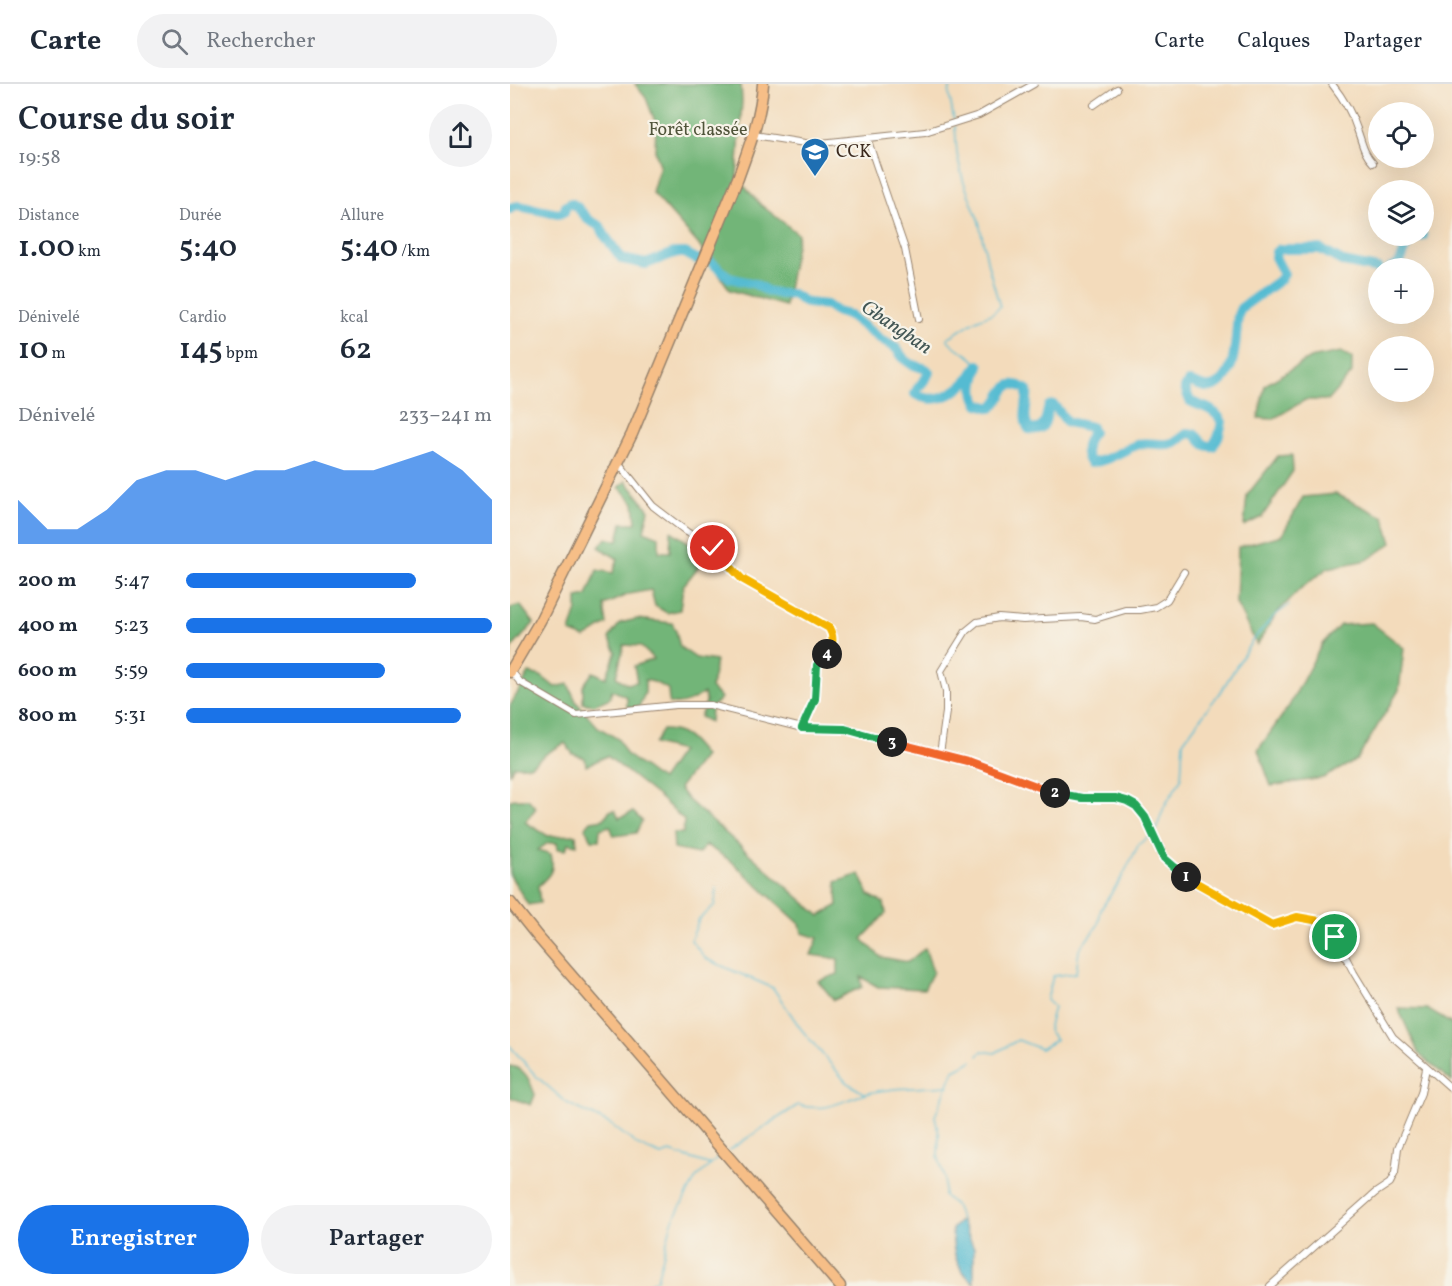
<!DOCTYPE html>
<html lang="fr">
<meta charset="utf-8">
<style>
body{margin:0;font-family:Vollkorn,serif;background:#f2f2f3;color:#1f2937;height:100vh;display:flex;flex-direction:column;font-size:22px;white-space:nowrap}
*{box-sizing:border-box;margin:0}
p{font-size:20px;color:#747a83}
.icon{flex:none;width:33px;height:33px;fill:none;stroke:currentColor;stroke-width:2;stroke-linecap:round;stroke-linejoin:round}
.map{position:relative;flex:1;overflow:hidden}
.drawer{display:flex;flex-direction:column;background:#fff;width:510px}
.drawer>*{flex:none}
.controls{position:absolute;left:858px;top:18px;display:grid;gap:12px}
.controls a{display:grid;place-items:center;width:66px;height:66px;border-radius:50%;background:#fff;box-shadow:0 6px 24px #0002;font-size:30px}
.pin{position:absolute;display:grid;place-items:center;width:51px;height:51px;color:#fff;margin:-26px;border:3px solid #fff;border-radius:50%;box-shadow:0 2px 6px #0007}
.km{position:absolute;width:30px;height:30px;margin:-15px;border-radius:50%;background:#222;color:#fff;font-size:16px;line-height:30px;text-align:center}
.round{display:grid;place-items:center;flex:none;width:63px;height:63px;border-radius:32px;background:#f2f2f3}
.head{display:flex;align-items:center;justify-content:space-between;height:102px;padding:0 18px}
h1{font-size:33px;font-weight:600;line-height:45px}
.stats{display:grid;grid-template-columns:repeat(3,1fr);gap:9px;height:102px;padding:6px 18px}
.stats div{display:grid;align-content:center}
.stats b{font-size:30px;font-weight:600}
.stats small{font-size:16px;font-weight:400}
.stats p{font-size:16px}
.chart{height:168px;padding:12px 18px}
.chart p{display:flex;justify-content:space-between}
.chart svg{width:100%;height:108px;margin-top:6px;fill:#1a73e8;opacity:.7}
.primary-button{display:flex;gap:12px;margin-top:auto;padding:12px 18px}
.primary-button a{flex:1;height:69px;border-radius:36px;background:#1a73e8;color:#fff;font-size:24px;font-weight:600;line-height:69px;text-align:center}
.primary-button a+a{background:#f2f2f3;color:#1f2937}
ul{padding:0 18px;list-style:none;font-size:20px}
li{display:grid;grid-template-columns:96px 72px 1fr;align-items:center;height:45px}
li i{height:15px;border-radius:8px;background:#1a73e8}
header{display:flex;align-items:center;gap:36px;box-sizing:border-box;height:84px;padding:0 30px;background:#fff;border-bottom:2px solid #e0e1e3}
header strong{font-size:28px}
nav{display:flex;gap:33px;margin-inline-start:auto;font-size:21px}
.search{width:420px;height:54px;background:#f2f2f3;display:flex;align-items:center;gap:15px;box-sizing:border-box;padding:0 21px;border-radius:33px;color:#747a83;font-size:22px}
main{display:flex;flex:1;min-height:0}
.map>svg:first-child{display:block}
</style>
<header>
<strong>Carte</strong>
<div class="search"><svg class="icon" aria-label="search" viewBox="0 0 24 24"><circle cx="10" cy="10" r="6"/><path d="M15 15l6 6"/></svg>Rechercher</div>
<nav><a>Carte</a><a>Calques</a><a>Partager</a></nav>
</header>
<main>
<section class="drawer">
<div class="head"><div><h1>Course du soir</h1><p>19:58</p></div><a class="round"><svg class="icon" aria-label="share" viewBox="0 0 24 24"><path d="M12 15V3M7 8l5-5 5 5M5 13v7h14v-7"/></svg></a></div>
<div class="stats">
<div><p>Distance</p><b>1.00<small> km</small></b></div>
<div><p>Durée</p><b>5:40</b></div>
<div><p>Allure</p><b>5:40<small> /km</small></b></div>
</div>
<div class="stats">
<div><p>Dénivelé</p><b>10<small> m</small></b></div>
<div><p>Cardio</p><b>145<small> bpm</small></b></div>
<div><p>kcal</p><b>62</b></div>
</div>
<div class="chart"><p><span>Dénivelé</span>233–241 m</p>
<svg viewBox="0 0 160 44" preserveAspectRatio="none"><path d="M0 44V26L10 38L20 38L30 30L40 18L50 14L60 14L70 18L80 14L90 14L100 10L110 14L120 14L130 10L140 6L150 14L160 26V44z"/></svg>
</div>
<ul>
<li><b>200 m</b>5:47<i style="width:75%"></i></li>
<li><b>400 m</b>5:23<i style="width:100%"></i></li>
<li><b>600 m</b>5:59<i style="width:65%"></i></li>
<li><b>800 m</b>5:31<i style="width:90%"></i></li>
</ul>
<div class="primary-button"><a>Enregistrer</a><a>Partager</a></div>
</section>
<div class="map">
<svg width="942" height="1202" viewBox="0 0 942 1202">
<rect width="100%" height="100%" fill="#f7f3e8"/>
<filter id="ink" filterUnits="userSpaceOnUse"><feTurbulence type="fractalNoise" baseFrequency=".0167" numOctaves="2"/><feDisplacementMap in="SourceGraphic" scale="12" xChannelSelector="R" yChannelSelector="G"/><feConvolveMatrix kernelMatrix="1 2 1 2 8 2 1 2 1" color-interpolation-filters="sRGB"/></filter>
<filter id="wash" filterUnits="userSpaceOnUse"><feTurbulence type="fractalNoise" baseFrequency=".008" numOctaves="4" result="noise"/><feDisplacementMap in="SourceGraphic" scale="24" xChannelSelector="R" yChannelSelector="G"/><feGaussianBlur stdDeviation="1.35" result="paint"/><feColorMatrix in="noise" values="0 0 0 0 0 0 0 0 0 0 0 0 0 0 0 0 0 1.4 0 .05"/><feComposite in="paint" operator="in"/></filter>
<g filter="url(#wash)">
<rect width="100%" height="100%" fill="#f3dbbb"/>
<!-- forest -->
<path fill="#72b578" stroke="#56704b" stroke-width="1.5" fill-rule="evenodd" d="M125,0H231L232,17L227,94L251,121L288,150L275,222L220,206L188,160L142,108L150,81L145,67L146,40L136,14Z
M831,268L842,274V289L818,316H795L763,335L748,334L755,301L800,274Z
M782,371L783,387L752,433L734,442L737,411L768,372Z
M116,397L139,426L134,447L149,453V468H160L161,447L198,471L173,502L170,526L157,529L145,522L141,506L119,510L94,521L97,540L75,554L60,548L67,526V514L77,512L87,486L103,489L108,475L89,463L96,454L108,457L112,439H126L124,419L109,403Z
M826,410L874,433L882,459L857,476L818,484L789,506L766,530L747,561L726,519L728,463L772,451L793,413Z
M10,521L24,539L1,565L0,577V524Z
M127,535L162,539L166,547L170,563L186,574L206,577L201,604L211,614L201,624L200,638L190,633L196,618L194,609C184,616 171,623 159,619L158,605L144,598L135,596V609L128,625L117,623V613L102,606L100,614L84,621L73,619V602L83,588L96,594L106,568L99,554L110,539ZM114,561L130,562L144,575L124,582L127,598L117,600L106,593Z
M862,539L894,564L889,606L847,676L813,694L761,702L748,666L779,622L812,560L830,541Z
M19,589L31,592L45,603L58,600L67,619L88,643L108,655L117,671L151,696L171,667L144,660L152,646C173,645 182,656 194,672L169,704L177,715L310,832L328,821L326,798L350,790L359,811L374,819L376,829L352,855L371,873L398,878L415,864L423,888L414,905L368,903L351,893L352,903L324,916L308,897L328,890V875L301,871L308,854L292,849L290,840L221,777L196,761L188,770L164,765L163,749H173L174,736L149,713L97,672L76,682L75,674L63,670L55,659L39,668L20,682H4L0,689V622Z
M6,715H18L26,724L15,738L38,752L66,751L67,761L58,759L56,766L48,765L47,759H38L28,766L41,770C45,787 40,791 28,802L30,819L18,821L0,791V716Z
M105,726L109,734L123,728L132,737L126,749L104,752L100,742L90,745L89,756H82L75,744L81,737L94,735L99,727Z
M888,924L917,925L942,940V998L909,970Z
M0,982C16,984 20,997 25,1011L21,1021L0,1013Z"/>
<!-- water -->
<path fill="#54bbd2" stroke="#487278" stroke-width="1.5" d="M451,1136L464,1164V1199C445,1183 443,1169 442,1145Z"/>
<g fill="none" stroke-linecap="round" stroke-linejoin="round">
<!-- stream -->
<path stroke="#54bbd2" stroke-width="1.5" d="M441,0L439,9L444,37
M445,42L447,70L453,96L469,138L478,181L490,223C480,232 480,230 468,235C458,240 448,249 437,254C444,267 461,268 468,281
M645,749L654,723L671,695L673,658L713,604L742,557L763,533L779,521
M206,804L205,821L189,835L181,856L196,875L263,904L291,945L336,998L355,1010
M0,962L26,992L57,1019L100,1040L129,1062L151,1071L160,1068L201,1081
M468,972L472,967L485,969L508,956L531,965L546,956L538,946L544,923L537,916L543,892L566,889L569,866L588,841L591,825L612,793L629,760L640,752
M219,1066L288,1021C318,1029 329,1017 355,1010C381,1003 412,1004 439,1002
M451,1136L445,1121L434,1112L435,1094L428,1072L429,1050L425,1032L444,986L462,977
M136,1202L147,1195L162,1138L186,1094L210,1072"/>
<!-- river -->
<path stroke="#54bbd2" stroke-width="10" d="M0,125L3,123L9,122L48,130L54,128L56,122L61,119L66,122L80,137L90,142L95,152L112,175L136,180L164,169H175L186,175L200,177L220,194L245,200L257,207L270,210H282L297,219L317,221L327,228L339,231L373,257L386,264L394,275L401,280L416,285L419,288C416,298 408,300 405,310C424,321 444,311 458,296C462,291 464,285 469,281C466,296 460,307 469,320L481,324C494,317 492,289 517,306C519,319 511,333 519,345C537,348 535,335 539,322L544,321L557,338L581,343L583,348C575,357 573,369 580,379C599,377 612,366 629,360C640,357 652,363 662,359C668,358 673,352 678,349L684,350C691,355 693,364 703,362L709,351L712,338C704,323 693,324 680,317L675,304L678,298C686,298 692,305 701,303C728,296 725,253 728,231L731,224L771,195L774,190L765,173L766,168L770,165H810L833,178L868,185
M881,184C894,181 891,168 899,159C902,155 909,153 913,152"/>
</g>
</g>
<g filter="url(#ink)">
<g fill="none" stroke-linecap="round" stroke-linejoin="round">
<!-- street casing -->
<g stroke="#97826c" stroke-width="8">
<path id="street" d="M822,0C833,14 842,29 847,45C852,58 853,69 863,79
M584,21L607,5
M244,51L301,60L415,48L469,31L524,0
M357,54L395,165L409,235
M108,378L143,422L177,448L203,464L233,495L319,545L323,550V560L319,569L307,581L305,614L292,644
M1,587L10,598L66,631L166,621H200L292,644L335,645L461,678L542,708L572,713L606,714L617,717L626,722L635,733L654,774L663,783L678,796L762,841L787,833L815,838L825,853L844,889L883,953L942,1005
M430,670L436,628V607L431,587L456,547L467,538L489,534L513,536L571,533L585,535L615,526H630L646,523L657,516L674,488
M760,1202L865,1109L880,1099L885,1089L888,1064L911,1009L916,984"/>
</g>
<!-- highway casing -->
<g stroke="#97826c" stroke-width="13">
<path id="highway" d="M0,588L30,537L122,350L228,94C239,63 251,33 253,0
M0,818L28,853L330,1202"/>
</g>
<!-- street -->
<use href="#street" stroke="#fff" stroke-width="6"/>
<!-- highway -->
<use href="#highway" stroke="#f6be87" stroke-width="10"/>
</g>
</g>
<g fill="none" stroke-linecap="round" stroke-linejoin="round" filter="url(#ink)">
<!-- split-1 casing -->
<g stroke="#fff" stroke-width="12">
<path id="split-1" d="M676,793L762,841L787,833L815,838L825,853"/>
</g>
<!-- split-2 casing -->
<g stroke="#fff" stroke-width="12">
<path id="split-2" d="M545,709L572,714H606L617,717L626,722L635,733L654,774L676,793"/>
</g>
<!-- split-3 casing -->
<g stroke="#fff" stroke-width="12">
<path id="split-3" d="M382,658L461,678L545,709"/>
</g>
<!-- split-4 casing -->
<g stroke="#fff" stroke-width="12">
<path id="split-4" d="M317,570L307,581L305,615L292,644L335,645L382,658"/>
</g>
<!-- split-5 casing -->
<g stroke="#fff" stroke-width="12">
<path id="split-5" d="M203,464L232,495L319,544C325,554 323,562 317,570"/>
</g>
<!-- split-1 -->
<use href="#split-1" stroke="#f5b400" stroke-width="8"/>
<!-- split-2 -->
<use href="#split-2" stroke="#22a559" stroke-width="8"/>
<!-- split-3 -->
<use href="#split-3" stroke="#f0652b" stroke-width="8"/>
<!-- split-4 -->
<use href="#split-4" stroke="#22a559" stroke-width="8"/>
<!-- split-5 -->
<use href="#split-5" stroke="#f5b400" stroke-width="8"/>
</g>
<!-- icons -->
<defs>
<g id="school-pin" transform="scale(1.5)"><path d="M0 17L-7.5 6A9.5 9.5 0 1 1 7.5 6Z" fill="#1f6fb2" stroke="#f7f3e8"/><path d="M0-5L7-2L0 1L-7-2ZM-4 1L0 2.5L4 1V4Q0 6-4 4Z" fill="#fff"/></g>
</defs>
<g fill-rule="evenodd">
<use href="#school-pin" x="305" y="68"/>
</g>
<g text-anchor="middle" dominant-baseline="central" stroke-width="4.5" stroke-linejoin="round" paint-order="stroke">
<!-- park labels -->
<g font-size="18" fill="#50543a" stroke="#f7f3e8">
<text x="188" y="46">Forêt classée</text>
</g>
<!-- poi labels -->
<g font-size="18" fill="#3b2a1e" stroke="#f7f3e8" text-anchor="start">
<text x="326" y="68">CCK</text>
</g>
<!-- water labels -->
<g font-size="20" font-style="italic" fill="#425654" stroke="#f7f3e8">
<text transform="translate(386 244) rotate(34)">Gbangban</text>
</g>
</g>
</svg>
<div class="controls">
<a><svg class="icon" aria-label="locate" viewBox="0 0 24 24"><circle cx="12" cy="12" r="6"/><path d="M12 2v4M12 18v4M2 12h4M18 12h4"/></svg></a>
<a><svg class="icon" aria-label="layers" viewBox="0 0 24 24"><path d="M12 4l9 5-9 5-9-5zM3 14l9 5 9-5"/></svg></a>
<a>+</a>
<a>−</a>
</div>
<div class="pin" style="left:825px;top:853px;background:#1e9e55"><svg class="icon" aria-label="arrive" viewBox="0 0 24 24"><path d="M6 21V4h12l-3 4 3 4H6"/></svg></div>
<div class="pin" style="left:203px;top:464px;background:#d93025"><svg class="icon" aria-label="check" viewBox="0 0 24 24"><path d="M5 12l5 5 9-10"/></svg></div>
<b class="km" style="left:676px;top:793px">1</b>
<b class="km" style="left:545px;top:709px">2</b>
<b class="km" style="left:382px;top:658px">3</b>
<b class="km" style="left:317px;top:570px">4</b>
</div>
</main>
